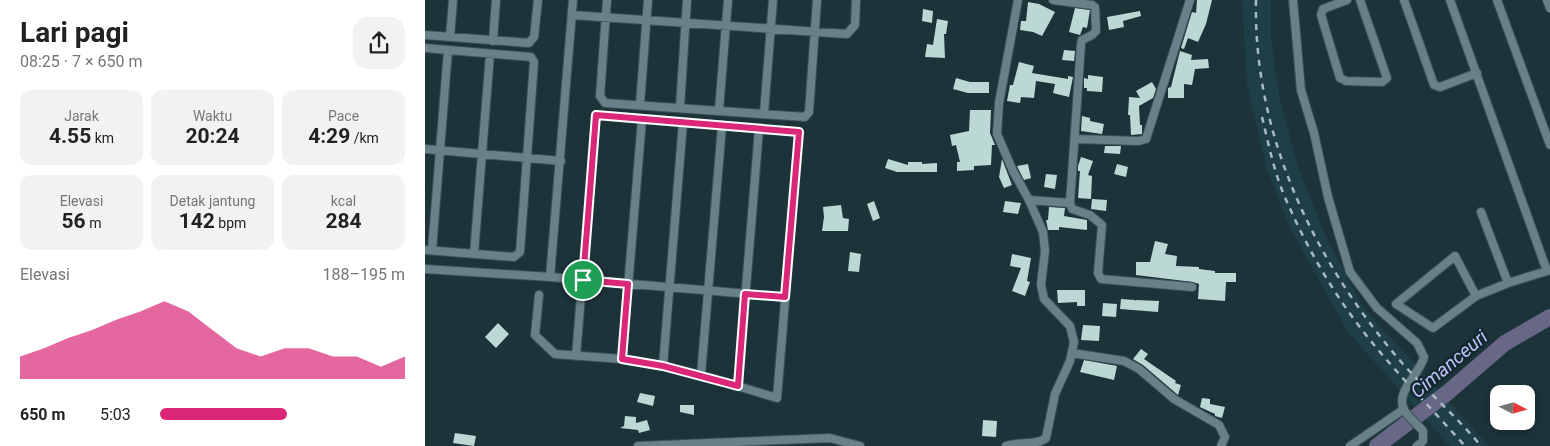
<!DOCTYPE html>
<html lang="id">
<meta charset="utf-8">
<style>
body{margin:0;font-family:Roboto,sans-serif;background:#f2f2f2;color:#222;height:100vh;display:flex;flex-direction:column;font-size:19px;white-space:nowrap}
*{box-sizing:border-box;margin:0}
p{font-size:16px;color:#767676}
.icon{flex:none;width:28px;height:28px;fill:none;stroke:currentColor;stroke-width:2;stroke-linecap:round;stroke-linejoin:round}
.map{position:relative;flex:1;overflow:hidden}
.sheet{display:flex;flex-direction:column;background:#fff;width:425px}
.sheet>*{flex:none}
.needle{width:32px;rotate:96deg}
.controls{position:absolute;left:1065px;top:385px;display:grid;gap:10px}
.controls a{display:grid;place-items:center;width:45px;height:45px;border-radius:10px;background:#fff;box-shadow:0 2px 8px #0003;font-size:25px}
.pin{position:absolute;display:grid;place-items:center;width:42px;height:42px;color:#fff;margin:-21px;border:2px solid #fff;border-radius:50%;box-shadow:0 1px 5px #0007}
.round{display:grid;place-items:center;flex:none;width:52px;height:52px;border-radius:15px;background:#f2f2f2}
.summary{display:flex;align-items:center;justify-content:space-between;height:85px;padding:0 20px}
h1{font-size:28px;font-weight:700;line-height:38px}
.figures{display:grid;grid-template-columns:repeat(3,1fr);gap:8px;height:85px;padding:5px 20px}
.figures div{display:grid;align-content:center;border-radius:12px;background:#f2f2f2;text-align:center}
.figures b{font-size:21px;font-weight:700}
.figures small{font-size:14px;font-weight:400}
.figures p{font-size:14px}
.chart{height:140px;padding:10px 20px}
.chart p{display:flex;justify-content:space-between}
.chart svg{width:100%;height:90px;margin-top:5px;fill:#db2777;opacity:.7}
ul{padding:0 20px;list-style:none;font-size:16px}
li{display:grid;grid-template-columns:80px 60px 1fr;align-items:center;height:38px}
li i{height:12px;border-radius:6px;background:#db2777}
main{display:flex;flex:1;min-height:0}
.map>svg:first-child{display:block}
</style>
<main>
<section class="sheet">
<div class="summary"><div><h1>Lari pagi</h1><p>08:25 · 7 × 650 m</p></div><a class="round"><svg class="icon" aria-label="share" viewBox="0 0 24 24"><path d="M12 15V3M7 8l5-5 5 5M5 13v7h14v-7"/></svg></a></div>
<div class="figures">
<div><p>Jarak</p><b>4.55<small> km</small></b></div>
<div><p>Waktu</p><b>20:24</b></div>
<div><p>Pace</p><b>4:29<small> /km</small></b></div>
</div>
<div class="figures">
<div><p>Elevasi</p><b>56<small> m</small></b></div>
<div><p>Detak jantung</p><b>142<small> bpm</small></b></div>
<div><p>kcal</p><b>284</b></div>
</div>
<div class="chart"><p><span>Elevasi</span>188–195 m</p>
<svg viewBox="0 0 160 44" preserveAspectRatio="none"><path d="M0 44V33L10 29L20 24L30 20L40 15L50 11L60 6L70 11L80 20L90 29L100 33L110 29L120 29L130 33L140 33L150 38L160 33V44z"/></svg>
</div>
<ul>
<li><b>650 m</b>5:03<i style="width:52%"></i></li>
</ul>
</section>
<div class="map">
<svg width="1125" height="446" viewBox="0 0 1125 446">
<rect width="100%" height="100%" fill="#1c333a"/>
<!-- built -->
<path fill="#1f3f48" d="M817,0H846V40L855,100L873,167L900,235L938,307L1064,446H1025L923,332L864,226L841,166L822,85Z"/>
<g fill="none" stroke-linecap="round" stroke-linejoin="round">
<!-- river -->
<path stroke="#686787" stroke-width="16" d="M952,446L1022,393L1080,343L1125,317"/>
</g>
<!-- building -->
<path fill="#bbd8d4" d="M772,0H787L781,24L773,42L763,38L759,49L756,48L767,12L771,13Z
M603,2L614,4L630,12L617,36L608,32L595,30L596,21H601Z
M650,8L665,10L662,28L658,27L655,35L644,32Z
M498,9L508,11L507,23L497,21Z
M715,11L716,16L698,21L699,27L684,30L682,17Z
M512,19L523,21L521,34H519L520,58L500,57L502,44L508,45Z
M639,50L650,51L649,61L637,60Z
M755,51L767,55L766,60L783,59L784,68L770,69L767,85L759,84V98H743V88L746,87Z
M594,62L609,66L607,73L643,79V76L648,77L644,97L628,93L630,84L611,81L609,98L596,97L595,103L582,101L585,85H588Z
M663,75L678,77L677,92L662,91V88H659V78L663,79Z
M531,78L545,82H564V93H543L528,89Z
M727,82L731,89L728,98L714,106L715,125H717V134L706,135L705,115H703L704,97L715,98L711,91Z
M545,110H566L565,133L570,145H567L566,165L549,166V170L532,171V162H535L531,145L527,146L525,135L544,131Z
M657,116L665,118V121L679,124L677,134L656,131Z
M680,146H696L695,154L679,153Z
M656,157L668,161L663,175L667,176L666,199L653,198L655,171H653V166Z
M463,159L483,165V162H497V164L512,163V172H472L460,168Z
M577,159L587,185L579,188L574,177Z
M603,164L606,178L599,180L592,166Z
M692,164L703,167L701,177L689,174Z
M621,174L632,175L630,189L619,187Z
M667,199L682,200L681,211L666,209Z
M449,201L455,218L448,221L442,204Z
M580,201L596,203L593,214L578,212Z
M416,205L418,218L424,219L423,231H397L399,217L398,207Z
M624,207L640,208L639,216L662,220V230L634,227V230H623L621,220H623Z
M730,241L743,244L740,254L752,256L751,266L774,267V269L790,271V273H811V282H801L800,301L773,299L774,284L768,282L711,275V262H725Z
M425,252L436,254L434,272L423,271Z
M587,254L606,258L602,281L605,282L600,296L587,291L596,268L585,266Z
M632,290H660V306H652V302L633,303Z
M696,299L710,300L711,301V300L734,301L733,312L695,309Z
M678,303L692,304L691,317L677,316Z
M73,323L84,334L71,348L60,337Z
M658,325L675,326L674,341L656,340Z
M716,349L723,354L719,359L751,381L750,383L756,385L753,395L718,365L708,359Z
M659,360L692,366L689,380L655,372Z
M215,393L230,396L228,406L212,402Z
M777,398L785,399V404L800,407L797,418L790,416V414L775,407Z
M255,405H269V415L255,412Z
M200,416L211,417V423L222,420L225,430L214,433L213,430L195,428L199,426Z
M558,420L572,421L571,437L557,436Z
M30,433L51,436L49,446L28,443Z"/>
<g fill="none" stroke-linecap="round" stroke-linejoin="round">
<!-- minor casing -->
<g stroke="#3c5157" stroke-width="10">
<path id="minor" d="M182,0L175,96L180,103L380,117L384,112L392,0
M868,0L876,90L889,133L903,197L925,272L952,308L992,343L999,357C995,374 970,391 979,410C983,417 992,424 998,431V441L992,446
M922,0L898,9L896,15L915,78L921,81L957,82L962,78L935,0
M979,0L1009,85L1015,87L1052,73
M1025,0L1122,271
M1072,0L1125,145
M1122,0L1125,8
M147,15L422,34L430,25L431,0
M0,35L104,43L109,37L113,0
M25,37L28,0
M68,41L71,0
M0,48L106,57L109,62L95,252L89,257L0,250
M215,104L223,0
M255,107L262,0
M294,110L303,0
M339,113L348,0
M651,139L714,141L721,139L765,0
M0,149L136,161
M604,200L645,203L656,44L657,40L667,35L671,31L670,7L667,5L628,0
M645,203L647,209L665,215L677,225L673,273L676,279L767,287
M1056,212L1083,283
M7,250L23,50
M49,254L65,54
M0,269L125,277L148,0
M125,277L360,297
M114,295L110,335L130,354L197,359L238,366L276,375L352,398L374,132L171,115L151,356
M1051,296L1030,256L971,304L1008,328L1051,296L1083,283L1125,270
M647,353L699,361L714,369L749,399L794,425L800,437L796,446
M197,359L217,119
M238,366L258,122
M276,375L297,126
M313,386L334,129
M213,446L405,438L435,446
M581,446C594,441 612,446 621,438L630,394L645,361L649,342L645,326L619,299L616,285L620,251L618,232L604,200L588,171L572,134L574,103L593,0
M925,446L979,409"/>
</g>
<!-- minor -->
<use href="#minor" stroke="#688189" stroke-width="8"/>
<!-- rail -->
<path stroke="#a9babf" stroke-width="2.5" stroke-dasharray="6 6" stroke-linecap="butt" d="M831,0C828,136 890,263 978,364C1003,392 1032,417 1056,446
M837,117C844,146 850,177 863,204C883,250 910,296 941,335C972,374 1007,409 1040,446"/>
</g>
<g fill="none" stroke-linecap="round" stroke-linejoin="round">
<!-- route casing -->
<g stroke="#fff" stroke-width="10">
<path id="route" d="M171,115L374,132L360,297L320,294L313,386L238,366L197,359L203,284L158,280Z"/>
</g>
<!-- route -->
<use href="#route" stroke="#db2777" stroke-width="6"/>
</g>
<g text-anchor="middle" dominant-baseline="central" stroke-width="5" stroke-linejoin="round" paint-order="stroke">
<!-- water labels -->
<g font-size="19" font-style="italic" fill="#c2c0fa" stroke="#122930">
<text transform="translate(1024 364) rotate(-40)">Cimanceuri</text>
</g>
</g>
</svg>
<div class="controls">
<a><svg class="needle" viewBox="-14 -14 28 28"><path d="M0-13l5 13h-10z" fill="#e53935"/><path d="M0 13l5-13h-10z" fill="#767676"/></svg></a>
</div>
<div class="pin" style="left:158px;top:280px;background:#1e9e55"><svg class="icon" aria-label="arrive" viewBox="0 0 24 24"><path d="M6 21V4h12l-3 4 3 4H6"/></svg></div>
</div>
</main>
